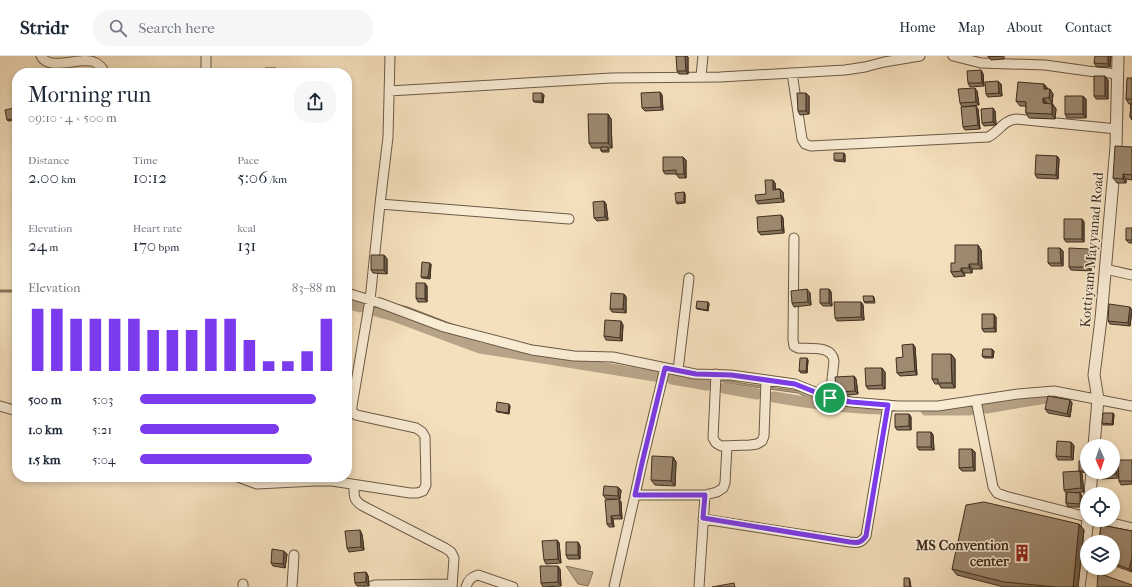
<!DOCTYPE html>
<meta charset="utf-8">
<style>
body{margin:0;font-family:"IM FELL French Canon",serif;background:#f6f6f7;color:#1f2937;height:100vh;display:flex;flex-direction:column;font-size:15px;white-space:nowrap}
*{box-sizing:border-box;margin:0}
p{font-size:13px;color:#747a83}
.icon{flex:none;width:22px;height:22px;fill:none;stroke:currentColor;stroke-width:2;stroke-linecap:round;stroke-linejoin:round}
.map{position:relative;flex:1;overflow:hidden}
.drawer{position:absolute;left:12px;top:12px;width:340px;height:414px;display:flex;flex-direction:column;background:#fff;border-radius:16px;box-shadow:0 2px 6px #0003}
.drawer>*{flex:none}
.needle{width:26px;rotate:177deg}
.tools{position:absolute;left:1080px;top:383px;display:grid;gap:8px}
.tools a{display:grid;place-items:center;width:40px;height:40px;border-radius:50%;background:#fff;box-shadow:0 2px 6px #0003;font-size:20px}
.pin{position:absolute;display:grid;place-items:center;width:34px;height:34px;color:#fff;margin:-17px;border:2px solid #fff;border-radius:50%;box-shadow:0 1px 4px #0007}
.round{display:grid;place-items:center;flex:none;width:42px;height:42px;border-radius:16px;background:#f6f6f7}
.head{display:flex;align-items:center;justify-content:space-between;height:68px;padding:0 16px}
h1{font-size:22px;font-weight:600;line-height:30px}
.metrics{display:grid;grid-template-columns:repeat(3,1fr);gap:6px;height:68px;padding:4px 16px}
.metrics div{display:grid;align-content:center}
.metrics b{font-size:17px;font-weight:600}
.metrics small{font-size:11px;font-weight:400}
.metrics p{font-size:11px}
.chart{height:112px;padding:8px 16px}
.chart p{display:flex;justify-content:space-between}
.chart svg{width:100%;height:72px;margin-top:4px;stroke:#7c3aed;stroke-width:6}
ul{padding:0 16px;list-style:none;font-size:13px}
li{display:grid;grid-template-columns:64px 48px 1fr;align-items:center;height:30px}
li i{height:10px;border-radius:5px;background:#7c3aed}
header{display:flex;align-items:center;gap:24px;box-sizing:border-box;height:56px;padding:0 20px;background:#fff;border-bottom:1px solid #e0e1e3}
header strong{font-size:19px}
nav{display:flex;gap:22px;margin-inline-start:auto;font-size:14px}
.search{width:280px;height:36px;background:#f6f6f7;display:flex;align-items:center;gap:10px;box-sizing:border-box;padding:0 14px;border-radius:16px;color:#747a83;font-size:15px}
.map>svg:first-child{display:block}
</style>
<header>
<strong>Stridr</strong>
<div class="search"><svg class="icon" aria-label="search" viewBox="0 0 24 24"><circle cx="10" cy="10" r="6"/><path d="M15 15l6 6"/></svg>Search here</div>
<nav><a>Home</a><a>Map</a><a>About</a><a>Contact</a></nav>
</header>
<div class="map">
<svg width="1132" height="531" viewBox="0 0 1132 531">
<rect width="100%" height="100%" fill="#f5e0bd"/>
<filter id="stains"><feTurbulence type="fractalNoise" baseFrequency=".005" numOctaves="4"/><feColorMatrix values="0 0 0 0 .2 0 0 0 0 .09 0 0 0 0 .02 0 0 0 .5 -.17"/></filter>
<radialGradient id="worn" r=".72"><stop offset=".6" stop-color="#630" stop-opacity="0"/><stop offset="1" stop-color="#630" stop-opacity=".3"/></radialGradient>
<!-- water -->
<path fill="#b7a387" stroke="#87745d" d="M370,242L408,251L475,277L502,284L541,291L567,297L747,328L828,339L829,344L807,341L798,337L733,328L704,321L555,297L499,286Z
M566,510L593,516L588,530L578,528Z"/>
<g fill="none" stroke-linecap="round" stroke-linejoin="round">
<!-- stream -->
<path stroke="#87745d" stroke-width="3" d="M0,235H17"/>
<!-- canal -->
<path stroke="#b7a387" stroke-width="11" d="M347,247L360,251
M376,255L394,260L480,292L655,320
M672,323L707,329
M724,332L757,338
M774,341C809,347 844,352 879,353
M986,352L1046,342L1062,345
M926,354H970"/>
<!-- minor casing -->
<g stroke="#6c5a46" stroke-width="11">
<path id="minor" d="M41,0C49,16 81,0 94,6C99,8 103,13 105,17
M206,0V17
M953,0L981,7L1045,9L1088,15L1118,18
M792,17L802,83L805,88L811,90L988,81C1000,75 1002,65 1016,63L1117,73
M701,20L703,0
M389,35L611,22L720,21L845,14L865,11L884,6L920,0
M380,148L569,163
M794,182L793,284L794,290L798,292C810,293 832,289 834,305L830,342
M1105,213L1132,219
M347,237L380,247L444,271L532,294L574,300L613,301L695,318L731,319L795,328L830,342L851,346L898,350H938L1018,338L1054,335L1132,350
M678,314L689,222
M716,318L713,382L716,387L721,390L750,389L757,388L762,385L764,380L766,324
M976,344L993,431L997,437L1005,440L1087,461
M0,350L17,355
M238,421L257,428L315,425H332L410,437H417L423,435L426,429L425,381L422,376L416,372L356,359L352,355V350L370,244L380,148L388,81L390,0
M354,429C354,440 353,444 363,450L445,492L451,496L454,502L452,531
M635,439H705L717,436L723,432L725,427L727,390
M703,463L850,486C858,487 861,487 866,480L888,349
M1100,464L1132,472
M243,531V528
M292,531L294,499
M369,531L375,529L452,528
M466,531C468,524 471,521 478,519L513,531
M614,531L635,439L642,407L665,312
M699,531L705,439"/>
</g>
<!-- tertiary casing -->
<g stroke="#6c5a46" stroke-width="13">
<path id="tertiary" d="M1094,390L1098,343L1094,319L1101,263L1116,91L1118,0
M1090,438L1092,416
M1079,531L1088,464"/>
</g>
<!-- minor -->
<use href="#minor" stroke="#f8ebd4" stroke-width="9"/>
<!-- tertiary -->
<use href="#tertiary" stroke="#f8ebd4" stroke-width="11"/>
</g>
<!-- wall -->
<path fill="#887761" stroke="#3f2d1e" d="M988,0H1004V3L991,4Z
M1111,0L1110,11H1097L1094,7Z
M688,1V18H679L677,15Z
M981,14L983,18L984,30L970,31L968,27Z
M1132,22V64L1130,61L1131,48H1129L1126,43Z
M1108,24V43H1096L1094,40Z
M1001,28L1002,40L988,41L986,38Z
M1044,28L1048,33L1053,38L1052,47L1056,53L1055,63L1029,62L1026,57V50H1020L1016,45Z
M977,35L979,49L962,51L960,47Z
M660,36L662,39L663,54L645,55L642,52Z
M542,37L544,39L543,47L534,46L533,45Z
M809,40V58L800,59L798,55Z
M1086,43V62H1067L1065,58Z
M14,52L16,54L17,64L8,65L7,64Z
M978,53L980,73L965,74L963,71Z
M995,55L996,69L984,70L982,67Z
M608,58L611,63L612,92H608L609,93V96H602L601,95V92H592L589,87Z
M1132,91V124L1126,123V127H1117L1113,122Z
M844,97L845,99V106L835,105L834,104Z
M1057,100L1059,103L1058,123L1037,122L1035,118Z
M683,101L686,104V122H679L676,118H665L663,115Z
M775,127V133H780L783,136L784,146L758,148L756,145L766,138Z
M685,138V147L677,148L676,146Z
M604,145L606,148L608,164L597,165L594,162Z
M781,159L783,162L784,177L761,179L758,176Z
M1082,163L1084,166V186H1066L1064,183Z
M1132,172V187H1129L1126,184Z
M978,189L981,194L982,213H972V217H964L965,220L954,221L951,216L955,207Z
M1089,193L1091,196V215L1071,214L1069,211Z
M1063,195V210H1051L1048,207Z
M384,199L387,203V218L373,217L371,214Z
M431,208L430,223L422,222L421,221Z
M427,230V246H418L416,242Z
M829,233L831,236L832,250H823L820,247Z
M810,237L811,249L794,251L792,247Z
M624,238L626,241V257L612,256L610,253Z
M873,240L874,241L875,247H865L864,246Z
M708,246L709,248L708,255L697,253L696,252Z
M861,246L863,249L864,264L837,265L835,262Z
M1132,254L1130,270L1110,268L1108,265Z
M996,261V276H984L982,273Z
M623,269L622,285L606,284L604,280Z
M915,291L917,319L900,320L897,317L903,301Z
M994,295L993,302H984L982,300Z
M951,298L955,303V332H941L939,328H935L932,323Z
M808,304L807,317H801L799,315Z
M885,316V333H868L866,330Z
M854,320L856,323L858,338L839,340L837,336Z
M1070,344L1072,347L1070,361L1048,357L1045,353Z
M510,350L509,358L497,356L496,355Z
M1113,357L1114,359L1113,369H1103L1102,367Z
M909,358L911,361V374H897L895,371Z
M931,376L933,379L934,394H919L917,391Z
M1071,386L1074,390L1073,404H1058L1056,400Z
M975,396V415H962L959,412Z
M1115,400L1118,403L1119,422L1102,423L1099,419Z
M673,401L676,406L675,430L655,429L651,424Z
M1132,404V428L1121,429L1119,425Z
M1087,405V416H1089V417L1081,416L1082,418L1084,436L1070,437H1080L1082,440V451H1068L1066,447V437L1064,434Z
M122,421L121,425L111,424L110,422Z
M618,431L621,434L620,443H619L621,446L622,463H613L614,471H609L607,468L617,443H606L603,439Z
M1079,468L1084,474L1078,531H1004L957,519L952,513Z
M1101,469L1132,475V516L1113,509V486H1099Z
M362,478L364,494L349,496L347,492Z
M557,484L559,487L561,507L546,508L544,504Z
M578,486L580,490V503H568L566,499Z
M284,495L287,498L285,512L273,510L271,507Z
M560,513L561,530L543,531L541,527Z
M366,516L368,520L369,530H357L355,527Z"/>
<!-- shaded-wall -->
<path fill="#6f614f" stroke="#3f2d1e" d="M685,0H687L688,1V18L686,15Z
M1108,0H1111L1110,11L1108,8Z
M981,14L983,18L984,30L982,27Z
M1105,20L1108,24V43L1105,40Z
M998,25L1001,28L1002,40L999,37Z
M1044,28L1048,33H1044Z
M975,32L977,35L979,49L976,46Z
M1050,33L1053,38L1052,47L1049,42Z
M660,36L662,39L663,54L661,51Z
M542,37L544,39L543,47L542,45Z
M806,37L809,40V58L806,55Z
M1083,40L1086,43V62L1083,58Z
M1043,42L1047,47H1043Z
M1052,48L1056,53L1055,63L1052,58Z
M976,50L978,53L980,73L978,69Z
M993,52L995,55L996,69L993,66Z
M608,58L611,63L612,92L608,87Z
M844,97L845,99V106L843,104Z
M1057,100L1059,103L1058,123L1056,119Z
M683,101L686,104V122L684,118Z
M1123,118L1126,123V127L1123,123Z
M773,124L775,127L776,137L773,134Z
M780,133L783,136L784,146L781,142Z
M684,136L685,138V147L684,146Z
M604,145L606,148L608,164L605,161Z
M781,159L783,162L784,177L782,174Z
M1082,163L1084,166V186L1082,183Z
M978,189L981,194L982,213L978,208Z
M1060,192L1063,195V210L1061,207Z
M1089,193L1091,196V215L1088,211Z
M384,199L387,203V218L384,214Z
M430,207L431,208L430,223L428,221Z
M969,208L972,213V217L969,212Z
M961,212L964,217L965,220L961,215Z
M425,227L427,230V246L425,243Z
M807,233L810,237L811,249L808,246Z
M829,233L831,236L832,250L829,247Z
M624,238L626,241V257L623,253Z
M708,246L709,248L708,255L707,254Z
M861,246L863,249L864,264L861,261Z
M1130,251L1132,254L1130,270L1128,267Z
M994,258L996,261V276L994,272Z
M621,265L623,269L622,285L620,282Z
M913,288L915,291L917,319L915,315Z
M992,293L994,295L993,302L992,301Z
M951,298L955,303V332L952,327Z
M807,302L808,304L807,317L806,315Z
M882,312L885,316V333L882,329Z
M854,320L856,323L858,338L855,335Z
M1070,344L1072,347L1070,361L1067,358Z
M509,348L510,350L509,358L508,357Z
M1113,357L1114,359L1113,369L1112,368Z
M909,358L911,361V374L909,370Z
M931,376L933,379L934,394L931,391Z
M1071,386L1074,390L1073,404L1071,401Z
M972,393L975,396V415L973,411Z
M1115,400L1118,403L1119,422L1116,418Z
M673,401L676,406L675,430L671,425Z
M1080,415L1082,418L1084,436L1081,432Z
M618,431L621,434L620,443L618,440Z
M1080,437L1082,440V451L1080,448Z
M619,443L621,446L622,463L620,459Z
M611,460L613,463L614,471L612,468Z
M1079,468L1084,474L1078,531H1073Z
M360,474L362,478L364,494L361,491Z
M557,484L559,487L561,507L558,503Z
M578,486L580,490V503L578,499Z
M284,495L287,498L285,512L283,508Z
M1132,501V516L1129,513Z
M558,510L560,513L561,530L558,526Z
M366,516L368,520L369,530L366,526Z
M909,522L910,524L911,531H910Z"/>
<!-- building -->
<path fill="#9e8a71" stroke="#3f2d1e" d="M676,0H685L686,15H677Z
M988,0H1001L988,1Z
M1095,0H1108V8L1094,7Z
M265,12H276V17H265Z
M981,14L982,27H968L967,15Z
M1094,20H1105V40H1094Z
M1127,22H1132V43H1126Z
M998,25L999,37L986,38L985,26Z
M1018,26L1044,28V33H1050L1049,42H1043V47L1052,48V58L1026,57V46L1016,45Z
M975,32L976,46L960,47L958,33Z
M660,36L661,51L642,52L641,37Z
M533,37H542V45H533Z
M797,37H806V55H798Z
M1065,40H1083V58H1065Z
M1131,47H1132V61H1130Z
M976,50L978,69L963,71L961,51Z
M14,52L16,62L7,64L5,54Z
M993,52V66L982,67L981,53Z
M588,58H608V87H589Z
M1115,90L1132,91V119L1123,118V123L1113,122Z
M601,91H608V94L601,95Z
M834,97H844L843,104H834Z
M1036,99L1057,100L1056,119L1035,118Z
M663,101H683L684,118H676V114L663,115Z
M765,124H773V134L780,133L781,142L756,145L755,139L766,138Z
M684,136V146H676L675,137Z
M604,145L605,161L594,162L593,146Z
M781,159L782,174L758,176L757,161Z
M1064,163H1082V183H1064Z
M1126,172H1132V184H1126Z
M955,189H978V208H969V212H961V215L951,216V207H955Z
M1048,192H1060L1061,207H1048Z
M1069,192L1089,193L1088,211H1069Z
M371,199H384V214H371Z
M422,206L430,207L428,221H421Z
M416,227H425V243L416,242Z
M807,233L808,246L792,247L791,235Z
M820,233H829V247H820Z
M611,237L624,238L623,253H610Z
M863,240H873L874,245L864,246Z
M697,245L708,246L707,254L696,252Z
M834,246H861V261L835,262Z
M1109,248L1130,251L1128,267L1108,265Z
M982,258H994V272L982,273Z
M605,264L621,265L620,282L604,280Z
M913,288L915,315L897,317L896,302L903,301L902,289Z
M983,293H992V301L982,300Z
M932,298H951L952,327H938V323H932Z
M800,302H807L806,315H799Z
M865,312H882V329L866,330Z
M854,320L855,335L837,336L835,321Z
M1048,340L1070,344L1067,358L1045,353Z
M497,346L509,348L508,357L496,355Z
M1103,357H1113L1112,368L1102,367Z
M895,358H909V370L895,371Z
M917,376H931V391H917Z
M1057,385L1071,386V401L1056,400Z
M959,393H972L973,411L959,412Z
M652,400L673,401L671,425L651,424Z
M1113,400H1115L1116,418L1099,419V416H1113Z
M1118,404H1132V425H1119Z
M1079,405H1087V415H1079Z
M1080,415L1081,432L1064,434L1063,416Z
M110,421H120V424L110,422Z
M604,430L618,431V440L603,439Z
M1090,434H1102V438H1090Z
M1067,436L1080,437V448L1066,447Z
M619,443L620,459L611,460L612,468H607L605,444Z
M984,446L1079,468L1073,531H1056L1004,526L952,513L966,449Z
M1101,469L1132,475V501L1129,513L1113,507V486H1099Z
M360,474L361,491L347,492L345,475Z
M557,484L558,503L544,504L542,485Z
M566,486H578V499H566Z
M272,493L284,495L283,508L271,507Z
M540,510H558V526L541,527Z
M366,516V526L355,527L354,517Z
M1098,517L1132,529V531H1097Z
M904,522H909L910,531H904Z
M734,527L735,531H712Z"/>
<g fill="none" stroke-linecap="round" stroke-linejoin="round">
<!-- route casing -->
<g stroke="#fff" stroke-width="8">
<path id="route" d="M665,312L696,318L731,319L795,328L830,342L851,346L888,349L866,480C861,487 858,487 850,486L703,462L705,439H635L642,407Z"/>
</g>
<!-- route -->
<use href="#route" stroke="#7c3aed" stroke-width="5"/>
</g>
<!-- icons -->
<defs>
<g id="building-bare" transform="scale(1.38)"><path d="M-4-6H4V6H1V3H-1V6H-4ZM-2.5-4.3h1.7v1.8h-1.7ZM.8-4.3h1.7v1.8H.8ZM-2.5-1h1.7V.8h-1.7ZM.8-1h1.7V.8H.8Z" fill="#8f2418" stroke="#f8ebd4" stroke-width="2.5" paint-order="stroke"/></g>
</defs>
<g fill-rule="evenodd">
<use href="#building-bare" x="1022" y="497"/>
</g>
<g text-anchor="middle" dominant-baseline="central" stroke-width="3" stroke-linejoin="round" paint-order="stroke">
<!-- street labels -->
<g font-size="14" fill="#3f2d1e" stroke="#f8ebd4">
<text transform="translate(1092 194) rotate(-85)">Kottiyam Mayyanad Road</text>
</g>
<!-- poi labels -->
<g font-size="14" font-weight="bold" fill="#3f2d1e" stroke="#f8ebd4" text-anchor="end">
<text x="1009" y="489">MS Convention<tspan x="1009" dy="16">center</tspan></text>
</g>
</g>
<rect width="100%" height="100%" filter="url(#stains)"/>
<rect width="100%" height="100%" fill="url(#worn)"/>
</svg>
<div class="tools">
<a><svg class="needle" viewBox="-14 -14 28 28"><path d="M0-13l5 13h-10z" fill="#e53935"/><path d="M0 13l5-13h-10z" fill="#747a83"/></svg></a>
<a><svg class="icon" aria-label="locate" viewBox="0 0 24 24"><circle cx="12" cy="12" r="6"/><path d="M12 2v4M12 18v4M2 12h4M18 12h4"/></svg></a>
<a><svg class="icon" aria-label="layers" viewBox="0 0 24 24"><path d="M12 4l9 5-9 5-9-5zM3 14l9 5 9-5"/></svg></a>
</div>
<div class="pin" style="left:830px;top:342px;background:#1e9e55"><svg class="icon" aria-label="arrive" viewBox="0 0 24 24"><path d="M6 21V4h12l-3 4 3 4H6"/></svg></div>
<section class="drawer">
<div class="head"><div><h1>Morning run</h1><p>09:10 · 4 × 500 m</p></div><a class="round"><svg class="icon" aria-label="share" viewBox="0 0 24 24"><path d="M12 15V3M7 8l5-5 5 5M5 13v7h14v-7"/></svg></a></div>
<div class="metrics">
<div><p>Distance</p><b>2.00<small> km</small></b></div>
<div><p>Time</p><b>10:12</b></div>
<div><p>Pace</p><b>5:06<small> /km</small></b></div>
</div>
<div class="metrics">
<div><p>Elevation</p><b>24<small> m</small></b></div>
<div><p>Heart rate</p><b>170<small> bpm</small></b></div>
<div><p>kcal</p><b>131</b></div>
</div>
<div class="chart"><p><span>Elevation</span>83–88 m</p>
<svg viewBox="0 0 160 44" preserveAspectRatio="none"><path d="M5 44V6M15 44V6M25 44V12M35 44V12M45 44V12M55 44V12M65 44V19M75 44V19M85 44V19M95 44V12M105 44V12M115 44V25M125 44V38M135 44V38M145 44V32M155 44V12"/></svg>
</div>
<ul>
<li><b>500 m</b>5:03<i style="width:90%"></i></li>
<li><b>1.0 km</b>5:21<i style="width:71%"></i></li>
<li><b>1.5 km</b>5:04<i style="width:88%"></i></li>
</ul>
</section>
</div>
